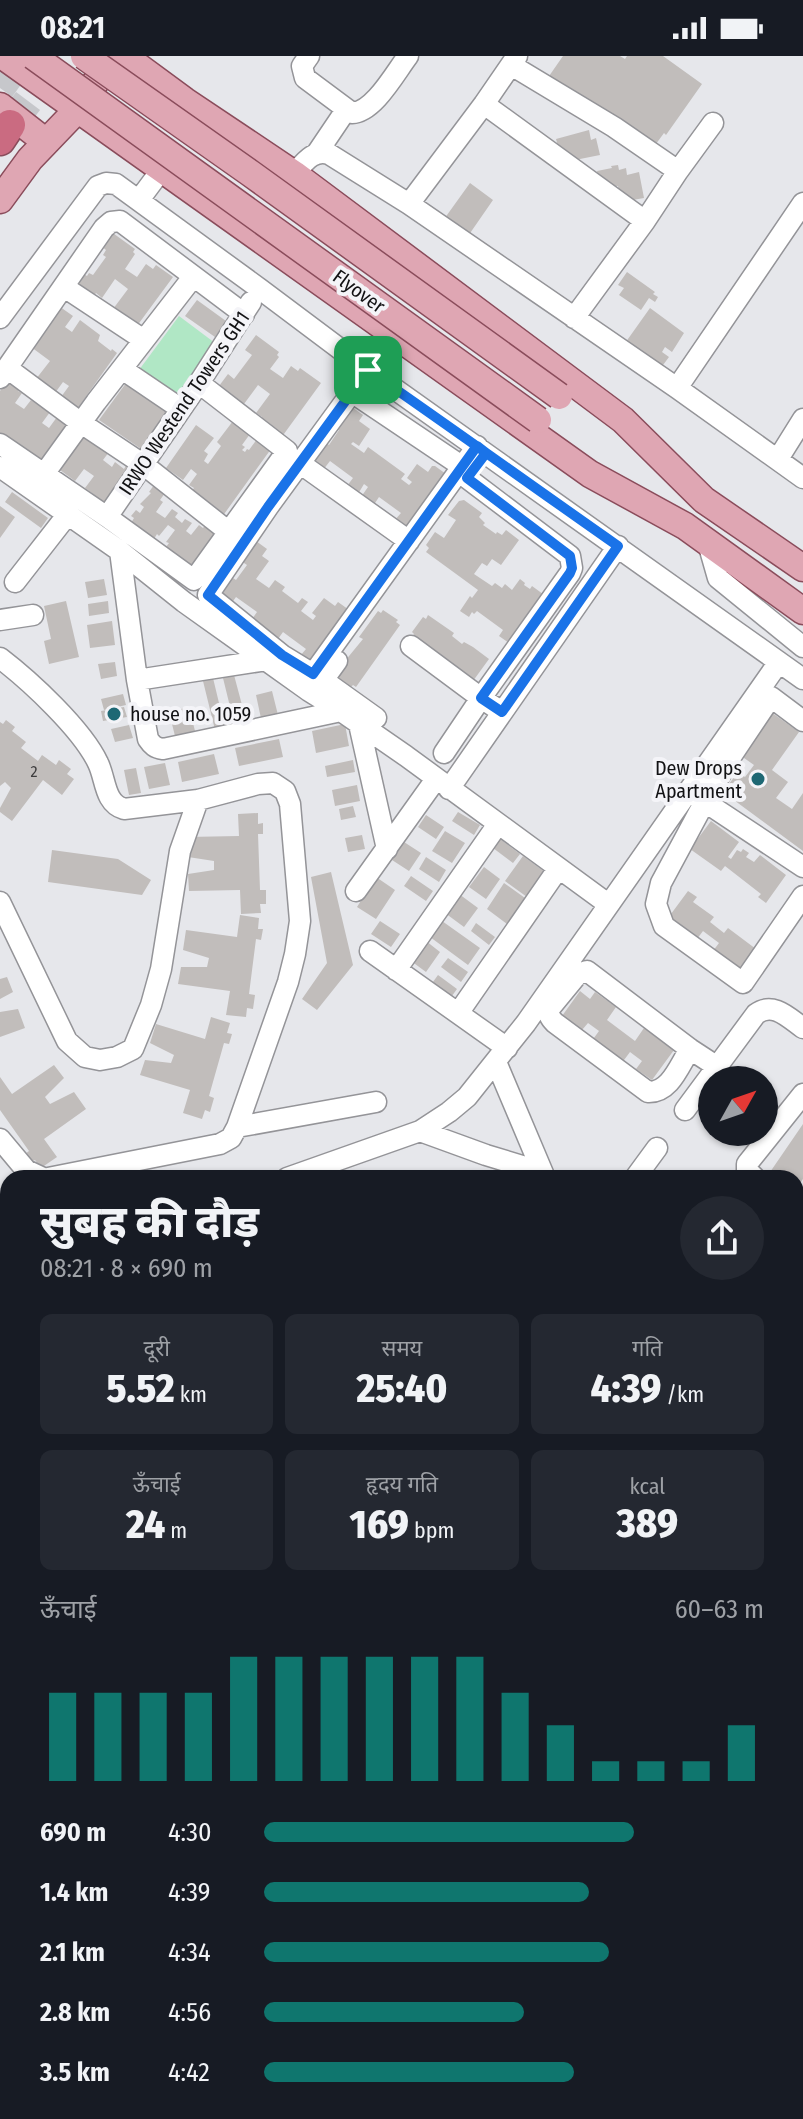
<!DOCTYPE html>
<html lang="hi">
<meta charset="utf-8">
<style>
body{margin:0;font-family:"Fira Sans Condensed","Noto Sans Devanagari",sans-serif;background:#242831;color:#f1f3f6;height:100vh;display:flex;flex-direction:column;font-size:30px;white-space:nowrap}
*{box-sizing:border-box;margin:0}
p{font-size:26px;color:#9ea1a6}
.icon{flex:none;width:44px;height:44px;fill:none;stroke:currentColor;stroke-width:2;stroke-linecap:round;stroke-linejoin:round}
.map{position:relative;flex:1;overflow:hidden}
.panel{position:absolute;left:0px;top:1114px;width:804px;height:950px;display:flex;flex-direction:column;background:#171b24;border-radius:24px 24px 0 0;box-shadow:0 2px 6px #0004}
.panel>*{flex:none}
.needle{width:52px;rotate:50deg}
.fabs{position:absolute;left:698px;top:1010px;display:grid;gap:16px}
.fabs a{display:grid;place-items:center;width:80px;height:80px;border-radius:50%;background:#171b24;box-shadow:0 2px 6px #0004;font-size:40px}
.pin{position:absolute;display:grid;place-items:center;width:68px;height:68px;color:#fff;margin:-34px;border-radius:16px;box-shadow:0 4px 12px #0006}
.round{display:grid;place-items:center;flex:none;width:84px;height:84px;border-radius:42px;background:#242831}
.headline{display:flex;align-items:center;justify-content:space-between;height:136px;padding:0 40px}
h1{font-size:44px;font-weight:800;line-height:60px}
.figures{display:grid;grid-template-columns:repeat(3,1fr);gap:12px;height:136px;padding:8px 40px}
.figures div{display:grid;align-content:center;border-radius:12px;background:#242831;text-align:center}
.figures b{font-size:40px;font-weight:800}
.figures small{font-size:22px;font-weight:400}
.figures p{font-size:22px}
.chart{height:224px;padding:16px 40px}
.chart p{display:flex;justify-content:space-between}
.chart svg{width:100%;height:144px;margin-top:8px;stroke:#0f766e;stroke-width:6}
ul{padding:0 40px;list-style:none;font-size:26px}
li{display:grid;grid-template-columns:128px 96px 1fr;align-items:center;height:60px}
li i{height:20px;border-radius:10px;background:#0f766e}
.status{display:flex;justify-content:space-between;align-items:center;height:56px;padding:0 40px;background:#171b24;direction:ltr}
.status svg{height:22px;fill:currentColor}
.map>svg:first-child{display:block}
</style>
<div class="status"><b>08:21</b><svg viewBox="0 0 49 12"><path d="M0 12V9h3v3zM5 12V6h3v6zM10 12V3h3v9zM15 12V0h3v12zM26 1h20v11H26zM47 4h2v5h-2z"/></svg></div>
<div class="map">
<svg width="803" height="2063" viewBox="0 0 803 2063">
<rect width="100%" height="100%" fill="#e6e7eb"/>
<!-- green -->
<path fill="#b0e7c5" d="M179,260L215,287L175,341L139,314Z"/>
<!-- building -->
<path fill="#c1bdbb" d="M563,0H620L625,3L627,0H663L702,28L666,79L664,77L653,92L547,23Z
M589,74L591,84L596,82L600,99L570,105L563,99L561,90H558L556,83Z
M618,109L619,114L626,112L627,119L639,116L644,142L621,146L618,130L605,133L600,128L597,115L612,112L611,110Z
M470,127L493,144L466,183L442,166Z
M110,175L135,193L133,196L135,198L125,213L137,221L146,208L153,213L156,209L173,221L134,274L113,253L128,233L115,223L102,242L96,237L92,243L73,229L82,217L87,220L89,217L93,219L106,201L103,199L106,194L100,189Z
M627,216L655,236L653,238L658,241L655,246L649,242L641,254L619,239L624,232L618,229Z
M197,244L226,265L215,281L185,260Z
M56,248L73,260L65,271L72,276L80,264L100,279L98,285L111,295L112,293L117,297L77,353L61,341L69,330L63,326L55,337L36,323L50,305L27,288Z
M650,252L684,277L672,296L665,291L662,296L669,301L660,313L623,290Z
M256,279L279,296L277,299L279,301L270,313L283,322L291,310L298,315L300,312L321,327L281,382L259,366L262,361L256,357L270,338L258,329L244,348L238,343L235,348L216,334L228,318L234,323L252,299L245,294Z
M10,321L22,330L18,335L22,337L15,347L24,353L31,344L37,348L40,343L50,356L42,367L49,372L57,361L74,368L42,411L0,380V335Z
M129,323L174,355L147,397L99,364Z
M352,351L363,359L359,365L370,373L359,390L353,386L351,388L364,397L368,391L405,418L401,423L409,429L412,426L407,422L417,408L428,416L432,410H435L446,418L405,473L394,465L401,457L379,441L373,450L361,441L368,431L364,428L358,438L347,430L353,422L330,405L323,414L309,404L323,384L329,389L339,374L333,370Z
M233,365L250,378L242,389L245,391L242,394L245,396L247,393L249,394L257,383L271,393L222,461L190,437L194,432L189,429L197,418L191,413L183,424L166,412L196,369L214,382L204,395L208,398L204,405L208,408L221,390L217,386Z
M82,376L109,396L103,404L112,411L115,406L124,413L127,408L135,415L109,450L85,432L94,420L84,413L75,425L56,411Z
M154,429L165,437L160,444L163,446L156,456L165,462L172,453L178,457L175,461L182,467L185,463L192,467L186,475L191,479L199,469L203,472L207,467L219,476L188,518L158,496L163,489L166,491L169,487L166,486L175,474L168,469L159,480L157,478L154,483L131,467L134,462L131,460L136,454L140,457L144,451L140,448L151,437L149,436Z
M12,436L48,462L41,472L5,446Z
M464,444L482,457L479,461L485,467L483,469L496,478L497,476L502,479L506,474L519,484L501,509L492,503L487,510L482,507L474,518L492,530L495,527L502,532L505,528L512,534L520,523L525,527L524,529L530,533L532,530L547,541L509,587L499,580L503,574L477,555L474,558L472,556L469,561L460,555L470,540L472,542L478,534L426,496L429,492L426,489L435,476L444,482L456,464L448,459L459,445Z
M0,450L15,461L0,482Z
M256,485L267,493L262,500L269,505L256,523L269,532L275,524L285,531L282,535L298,547L302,542L308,546L301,555L313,564L316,560L312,557L324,542L335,550L338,546L352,556L313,610L300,600L306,593L283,576L278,583L252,563L257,556L236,541L231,548L217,538L230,520L236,524L247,509L241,505Z
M104,523L107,539L88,542L85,526Z
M66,545L79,601L49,608L44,585L51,583L44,550Z
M108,545L109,557L89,560L88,548Z
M383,554L398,564L396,566L400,569L356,631L353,629L350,632L331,622L363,583L359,581L378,555L381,557Z
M428,559L454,577L452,580L462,588L464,586L473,591L489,603L473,625L412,581L414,578L412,576L423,561L426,563Z
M112,565L115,589L90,592L87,569Z
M115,606L117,620L101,623L98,608Z
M234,619L246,664L234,667L223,622Z
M213,622L225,672L215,674L203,625Z
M272,635L279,663L262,667L256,639Z
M123,638L126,649L104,654L101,643Z
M124,651L127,661L103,665L101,655Z
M189,651L196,679L176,684L169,656Z
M768,654L799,676L772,714L788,726L776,742L792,753L803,737V795L723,736L738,716L745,721L754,709L737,697Z
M6,664L15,671L12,675L26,686L21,692L38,705L42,699L56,709L59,704L71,713L67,718L74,723L62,739L43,724L12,765L0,756V752L11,732L5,726L0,730V666L3,668Z
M345,668L349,690L316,697L312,675Z
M129,669L133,682L115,686L111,673Z
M279,683L283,701L239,710L235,692Z
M214,698L219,718L182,726L178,706Z
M353,704L355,716L327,721L325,710Z
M165,707L170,729L149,733L144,711Z
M136,712L141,737L129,739L124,714Z
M357,729L360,745L335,750L332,734Z
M353,750L356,761L341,764L339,753Z
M458,756L480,769L474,779L452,765Z
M258,757V768L263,767V778H258L260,834H266V848H260L261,857L241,858L240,834L189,835L188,818L214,814V805L188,801L187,781L239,780L238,758Z
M426,759L444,771L436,783L418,771Z
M711,765L739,786L728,801L731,803L737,794L741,796L743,793L749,797L746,801L754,806L760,799L786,819L766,847L758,841L761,838L725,810L721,815L690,793Z
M445,775L465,787L452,807L432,795Z
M362,779L365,793L348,796L345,782Z
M500,783L520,798L513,807L493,792Z
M404,786L421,797L409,815L392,804Z
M52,794L118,803L151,824L142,839L48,826Z
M523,800L545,816L527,841L505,825Z
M426,801L446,814L439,826L419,813Z
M484,811L500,823L486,843L469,831Z
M331,816L353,909L317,954L302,943L327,907L311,821Z
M411,820L433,835L426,845L404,830Z
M376,821L395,834L376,863L357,851Z
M504,827L525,842L507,868L487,853Z
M688,835L697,841L693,846L714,861L710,866L724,877L728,872L756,893L741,915L713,895L719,887L703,875L697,883L668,862Z
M459,838L478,852L464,871L445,857Z
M240,859L259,862L258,873H263L261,884L256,883L249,938L255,939L253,953L247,952L246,961L226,959L230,935L178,928L181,911H207L209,902L183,894L186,874L237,881Z
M380,865L400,878L391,891L371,878Z
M442,865L480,892L468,909L430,881Z
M476,867L495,881L489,889L471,875Z
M426,885L440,896L426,916L411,905Z
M448,902L468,916L461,926L441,911Z
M438,919L457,933L449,944L430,930Z
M7,921L13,936L0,943V923Z
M580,935L590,943L595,936L616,951L607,964L635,985L644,972L674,994L652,1024L636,1013L642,1005L630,996L621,1008L591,986L599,975L588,967L582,974L562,960Z
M18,953L25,972L0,981V956Z
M211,961L230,967L227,977L232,978L229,988L224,987L209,1040L214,1042L210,1056L205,1054L202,1063L183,1057L190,1034L140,1019L145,1004L171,1007L174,999L150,987L156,968L205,983Z
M54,1009L64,1022L45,1041L50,1048L74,1036L86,1053L44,1083L57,1101L41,1112L35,1104L31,1106L25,1098L29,1095L0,1054V1021L12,1038Z
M803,1068V1123L796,1133V1122H766Z
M407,1117L453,1120V1122H407Z
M803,1228V1327L796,1322V1231L800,1233Z
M8,1244V1279L0,1280V1245Z
M0,1419L8,1428V1512L0,1503V1480L4,1477L0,1472Z
M796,1968L803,1976V2030L796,2022Z
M502,2056H528L534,2063H494Z"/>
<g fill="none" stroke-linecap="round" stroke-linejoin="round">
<!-- highway-tunnel -->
<path stroke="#c6c7cb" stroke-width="30" stroke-dasharray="30 15" stroke-linecap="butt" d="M0,32L23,0
M10,69L62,0"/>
<!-- minor casing -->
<g stroke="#949498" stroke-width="23">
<path id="minor" d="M309,0L302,10L305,22L352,57C374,56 395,17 408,0
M511,9L614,71L678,115
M484,48L645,165
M317,97L346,54
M294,118C304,107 313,93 329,98L409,148L677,332L803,422
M139,144L162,113
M409,148L484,48L517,0
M64,231L144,284
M0,262L98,130L106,127L116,128L260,233L368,314L803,623
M574,262L645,165L678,115L713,67
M7,312L81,367L144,409L229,476
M122,313L181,353
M368,314L268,451L208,539L282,599L313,618L477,390
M0,322L104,172L111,166L120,165L244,258
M677,332L803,147
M353,337L463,411
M0,388L107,461L194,524L287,395L199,327
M778,403L803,363
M301,408L409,485
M0,411L120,495L184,546L309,635L341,655L406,700L608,848
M44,418L96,346L193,221
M467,422L570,500L572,512L570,517L481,642L502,656
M107,461L199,327L251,246
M708,487L718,522L803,591
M120,495L137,624L148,683C152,689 155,692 163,693L341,655
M15,526L68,458
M0,564L33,559
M411,590L481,642L444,697
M0,602C30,625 82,673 98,707C106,723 104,747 124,753L198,744L258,728L273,727L285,735L290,748L300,865L295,898L288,926L237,1071L231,1082L220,1088L48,1122
M337,605L324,623L327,627L376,662
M137,624L267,604
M803,665L771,641L728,705L704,747L661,827L656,848L664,870L743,927L803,840
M359,668L387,793
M449,733L618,490
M696,740L803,811
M356,835L436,723
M0,846L67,985L85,1001L100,1004L117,1001L133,993L151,949L161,913L180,795L198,744
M370,895L507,992
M396,914L498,768
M459,956L558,813
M690,993C679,1010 670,1037 648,1036L555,967C550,962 548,959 550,952L578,918L587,915L690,993L716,1010
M496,1006L545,1122
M685,1054L756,958C773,945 789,962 803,972
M237,1071L376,1046
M420,1075L486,1099L542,1116
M0,1083L26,1114L43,1122
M287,1122L420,1075L449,1056L467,1041L526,967L779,606
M635,1122L657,1092
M755,1122L747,1114V1108L803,1038
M796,1149L803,1145
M796,1209L803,1199
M0,1229L8,1227
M796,1325L803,1330
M796,1357L803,1363
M0,1510L8,1520
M0,1667L8,1662
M0,1832L8,1824
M796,1835L803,1862
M0,1859L8,1865
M796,1910L803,1915
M240,2056L246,2063
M544,2056L550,2063
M5,2063L9,2056
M331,2063L339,2056
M483,2063L490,2056"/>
</g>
<!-- major casing -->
<g stroke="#8a4c5b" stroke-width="29">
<path id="major" d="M3,0L590,418L685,470L803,555
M124,0L185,45L294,118L623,364L704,444L803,512
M0,50L46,86
M0,144L30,103L77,54L113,0"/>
</g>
<!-- highway casing -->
<g stroke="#8a4c5b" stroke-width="33">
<path id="highway" d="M0,84L10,69"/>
</g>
<!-- minor -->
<use href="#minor" stroke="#fff" stroke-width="20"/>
<!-- major -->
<use href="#major" stroke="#dfa6b3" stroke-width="26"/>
<!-- highway -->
<use href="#highway" stroke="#ca6b81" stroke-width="30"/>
<!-- major-bridge casing -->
<g stroke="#8a4c5b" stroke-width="29" stroke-linecap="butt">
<path id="major-bridge" d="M33,0L538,364
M84,0L250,117L559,340"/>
</g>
<!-- major-bridge -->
<use href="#major-bridge" stroke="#dfa6b3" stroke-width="26"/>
</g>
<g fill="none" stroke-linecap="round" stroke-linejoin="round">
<!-- route casing -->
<g stroke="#fff" stroke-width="16">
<path id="route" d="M368,314L268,451L208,539L282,599L313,618L477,390L486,397L467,422L570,500L572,512L570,517L481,642L502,656L618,490C535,432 452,372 368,314"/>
</g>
<!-- route -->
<use href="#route" stroke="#1a73e8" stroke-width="10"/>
</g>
<!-- markers -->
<g fill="#1e6874" stroke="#f4f4f8" stroke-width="3">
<circle cx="114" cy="658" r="8"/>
<circle cx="758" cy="723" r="8"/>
</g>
<g text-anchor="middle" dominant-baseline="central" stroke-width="8" stroke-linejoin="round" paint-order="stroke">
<!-- number labels -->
<g font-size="16" fill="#3e3d3e">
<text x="34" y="715">2</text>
</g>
<!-- street labels -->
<g font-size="20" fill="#121214" stroke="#f4f4f8">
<text transform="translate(359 235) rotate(36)">Flyover</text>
<text transform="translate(184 347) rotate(-56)">IRWO Westend Towers GH1</text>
</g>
<!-- poi labels -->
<g font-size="20" fill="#121214" stroke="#f4f4f8" text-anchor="start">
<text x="130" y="658">house no. 1059</text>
<text x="742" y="712" text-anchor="end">Dew Drops<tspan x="742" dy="23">Apartment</tspan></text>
</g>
</g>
</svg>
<div class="fabs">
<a><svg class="needle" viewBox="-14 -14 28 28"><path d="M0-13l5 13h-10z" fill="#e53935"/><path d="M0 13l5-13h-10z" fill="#9ea1a6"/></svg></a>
</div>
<div class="pin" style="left:368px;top:314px;background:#1e9e55"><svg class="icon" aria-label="arrive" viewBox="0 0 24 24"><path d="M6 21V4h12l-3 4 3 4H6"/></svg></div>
<section class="panel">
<div class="headline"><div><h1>सुबह की दौड़</h1><p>08:21 · 8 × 690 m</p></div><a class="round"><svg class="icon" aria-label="share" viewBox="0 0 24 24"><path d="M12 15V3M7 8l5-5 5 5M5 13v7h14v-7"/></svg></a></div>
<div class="figures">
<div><p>दूरी</p><b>5.52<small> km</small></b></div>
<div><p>समय</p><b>25:40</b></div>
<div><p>गति</p><b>4:39<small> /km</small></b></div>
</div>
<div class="figures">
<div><p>ऊँचाई</p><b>24<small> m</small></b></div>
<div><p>हृदय गति</p><b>169<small> bpm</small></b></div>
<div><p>kcal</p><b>389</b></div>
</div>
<div class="chart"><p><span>ऊँचाई</span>60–63 m</p>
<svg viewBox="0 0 160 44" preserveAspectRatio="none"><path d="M5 44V17M15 44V17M25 44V17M35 44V17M45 44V6M55 44V6M65 44V6M75 44V6M85 44V6M95 44V6M105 44V17M115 44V27M125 44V38M135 44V38M145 44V38M155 44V27"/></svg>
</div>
<ul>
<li><b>690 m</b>4:30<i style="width:74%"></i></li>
<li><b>1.4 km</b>4:39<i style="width:65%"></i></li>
<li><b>2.1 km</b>4:34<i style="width:69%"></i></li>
<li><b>2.8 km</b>4:56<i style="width:52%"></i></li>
<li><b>3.5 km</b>4:42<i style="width:62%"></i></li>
</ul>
</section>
</div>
